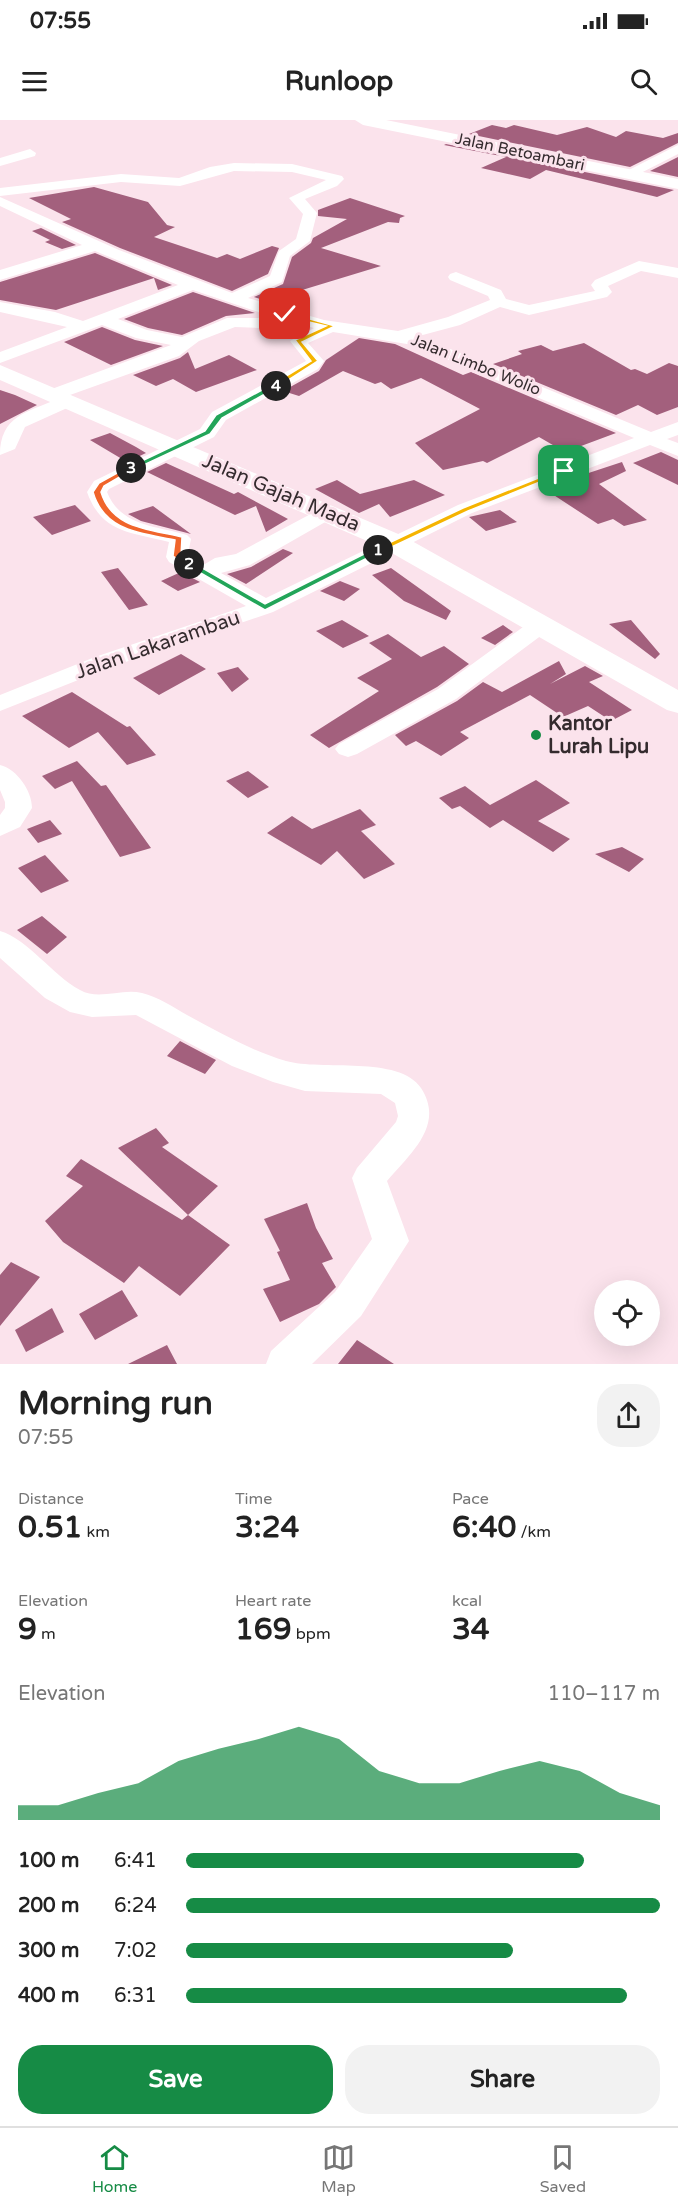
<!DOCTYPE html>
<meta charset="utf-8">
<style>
body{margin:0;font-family:"Varela Round",sans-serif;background:#f2f2f2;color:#222;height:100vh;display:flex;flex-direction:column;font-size:22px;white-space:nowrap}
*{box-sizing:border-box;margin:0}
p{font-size:20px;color:#767676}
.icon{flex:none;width:33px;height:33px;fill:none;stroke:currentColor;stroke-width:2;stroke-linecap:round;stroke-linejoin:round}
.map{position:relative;height:1244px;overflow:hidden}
.panel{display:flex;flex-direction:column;background:#fff;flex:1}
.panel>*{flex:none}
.controls{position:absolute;left:594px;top:1160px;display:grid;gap:12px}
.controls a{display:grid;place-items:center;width:66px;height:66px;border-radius:50%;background:#fff;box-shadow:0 6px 24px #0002;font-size:30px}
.pin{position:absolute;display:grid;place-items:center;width:51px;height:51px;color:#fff;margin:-26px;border-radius:12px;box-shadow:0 3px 9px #0006}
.km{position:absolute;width:30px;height:30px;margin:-15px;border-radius:50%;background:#222;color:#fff;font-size:16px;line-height:30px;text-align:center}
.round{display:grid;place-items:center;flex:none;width:63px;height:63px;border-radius:24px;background:#f2f2f2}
.head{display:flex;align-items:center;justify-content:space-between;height:102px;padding:0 18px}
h1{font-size:33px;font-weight:700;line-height:45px}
.metrics{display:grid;grid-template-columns:repeat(3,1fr);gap:9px;height:102px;padding:6px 18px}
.metrics div{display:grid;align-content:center}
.metrics b{font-size:30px;font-weight:700}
.metrics small{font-size:16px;font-weight:400}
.metrics p{font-size:16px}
.chart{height:168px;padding:12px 18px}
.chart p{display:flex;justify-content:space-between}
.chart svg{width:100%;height:108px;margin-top:6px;fill:#168b45;opacity:.7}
.action{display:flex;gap:12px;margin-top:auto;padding:12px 18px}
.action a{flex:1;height:69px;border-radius:24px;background:#168b45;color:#fff;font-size:24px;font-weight:700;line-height:69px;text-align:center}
.action a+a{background:#f2f2f2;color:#222}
ul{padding:0 18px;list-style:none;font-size:20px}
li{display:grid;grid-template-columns:96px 72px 1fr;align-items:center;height:45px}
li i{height:15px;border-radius:8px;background:#168b45}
.status{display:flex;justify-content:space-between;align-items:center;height:42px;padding:0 30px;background:#fff;direction:ltr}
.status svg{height:16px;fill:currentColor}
header{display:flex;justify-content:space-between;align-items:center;height:78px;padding:0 18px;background:#fff;font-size:27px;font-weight:700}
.dock{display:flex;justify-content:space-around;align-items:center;height:84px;border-top:2px solid #e0e0e0;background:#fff;font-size:16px;color:#767676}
.dock a{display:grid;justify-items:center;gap:3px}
.dock .active{color:#168b45}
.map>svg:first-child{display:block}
</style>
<div class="status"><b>07:55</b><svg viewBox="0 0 49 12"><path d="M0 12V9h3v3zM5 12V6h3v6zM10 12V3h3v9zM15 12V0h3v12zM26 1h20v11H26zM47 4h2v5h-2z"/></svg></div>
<header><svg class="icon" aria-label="menu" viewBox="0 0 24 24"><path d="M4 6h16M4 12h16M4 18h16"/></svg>Runloop<svg class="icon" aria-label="search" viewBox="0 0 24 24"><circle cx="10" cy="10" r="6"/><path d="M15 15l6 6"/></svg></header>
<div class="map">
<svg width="678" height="1244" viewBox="0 0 678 1244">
<rect width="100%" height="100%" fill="#fbe3ec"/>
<!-- building -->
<path fill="#a3607d" d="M492,5L506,8L514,5L557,15L587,7L616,17L626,11L663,18L678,13V23L630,47L469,14Z
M446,24L674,70L657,77L546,50L530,59L481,48L506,37L444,25Z
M678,37V57L650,51Z
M94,67L148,82L167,105L175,107L154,117L217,138L227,134L240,139L272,126L279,128L268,154L232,171L120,128L62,102L71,99L29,78Z
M350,78L405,96L400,98L399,103L388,102L321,128L381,146L266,181L254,177L283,164L292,137L311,123L313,118L347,99L318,96V90Z
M41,108L76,125L62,129L45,122L50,120L32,111Z
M95,133L172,165L158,170L154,158L56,190L0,180V162Z
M193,172L255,193L226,196L182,215L148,208L124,199Z
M102,207L135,220L163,226L111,245L64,222Z
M359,218L395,224L463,255L471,252L616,313L565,332L539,317L487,343L483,341L443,350L415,323L480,289L421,258L391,269L381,262L375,264L343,251L299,276L283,271L319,251L326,240Z
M584,223L631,250L635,249L647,254L669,243L678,246V287L657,295L638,285L616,295L493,244L522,234L518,231L541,225L553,231Z
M188,232L195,249L229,235L257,250L196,272L173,259L156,266L133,255L180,238Z
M0,270L15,275L37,285L0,304Z
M110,313L136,327L146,333L127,342L90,320Z
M661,332L678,340V365L633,343Z
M622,342L626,351L599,364L647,400L624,406L613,399L598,404L543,368Z
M166,343L234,374L238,372L288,399L266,412L256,386L235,395L147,352Z
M337,360L360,374L414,360L445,375L390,397L379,384L359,393L315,369Z
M75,385L91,401L52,415L33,397Z
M153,386L191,414L141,401L128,394Z
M500,390L517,402L486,411L469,397Z
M283,429L293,433L246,464L227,454L251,447Z
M118,448L148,485L129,490L101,452Z
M391,448L451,491L446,500L404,481L372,455Z
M181,452L200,462L178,471L161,461Z
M340,461L360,469L344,481L320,471Z
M342,500L369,516L343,528L316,511Z
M631,500L660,534L655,539L609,504Z
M503,505L513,512L495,525L481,518Z
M388,514L421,537L444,526L469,544L437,567L329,628L310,615L379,571L357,558L392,539L369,523Z
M181,534L206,549L159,575L133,558Z
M559,541L566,554L550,564L585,546L603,556L589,562L632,590L611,601L588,586L563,597L530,575L460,612L469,618L441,636L416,621L406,626L395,615L457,581L483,562L502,572Z
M238,547L249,559L232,572L217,553Z
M72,572L127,607L130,606L156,635L127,645L98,612L69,628L22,596Z
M77,641L101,666L106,665L151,728L120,737L72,661L55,669L42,656Z
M248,651L269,667L248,678L226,661Z
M536,660L570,683L538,701L570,719L553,732L503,700L490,708L460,686L452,689L439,678L465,666L490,685Z
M360,689L376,705L361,711L395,744L364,759L337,731L321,745L267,713L292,696L312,709Z
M50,700L62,714L38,723L27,709Z
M622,727L644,739L629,752L595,734Z
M45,735L69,761L41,773L18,748Z
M42,796L67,817L47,834L17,810Z
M180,921L216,940L205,954L167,936Z
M156,1008L169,1023L162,1027L218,1066L188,1095L230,1125L180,1176L139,1146L124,1163L63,1122L45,1101L83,1066L66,1056L81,1039L182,1100L188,1095L118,1028Z
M307,1083L316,1108L333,1139L322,1143L336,1167L319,1184L280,1202L263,1169L290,1160L277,1132L280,1131L264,1099Z
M11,1142L40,1157L0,1206V1155Z
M122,1170L138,1196L95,1220L79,1194Z
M52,1188L64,1212L26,1232L15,1210Z
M357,1220L394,1244H338Z
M167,1225L177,1244H128Z"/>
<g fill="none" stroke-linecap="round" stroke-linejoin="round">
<!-- minor -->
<path fill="#fff" fill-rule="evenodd" d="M678,25V34L633,57H623L621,54Z
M30,29L36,33L35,36L0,46V38Z
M234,43L292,44L342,56L344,59L337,66L305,79L317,93L310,121L290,136L282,162L248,178L324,200L398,211L448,197L490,180L488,176L450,160L448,157L450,154L456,152L501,170L506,179L529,185L595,171L591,165L595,160L639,141L678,148V158L641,151L608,166L612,172L607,177L529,195L500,187L460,205L419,216L651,312L678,302V315L667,319L678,323V336L650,325L472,393L273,492L111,547L0,591V575L95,537L246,486L169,442L166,437L169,422C132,412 102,414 87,372L94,361L200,309L212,292L306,241L290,221L314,208L285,200L260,208L235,207L199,221L179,236L70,275L79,280L76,284L25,307L15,329L0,335C0,296 27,292 58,279L49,278L46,274L49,270L171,225L136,218L102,205L0,243V232L67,207L0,192V182L55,192L83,201L178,165L95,131L0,160V150L82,125L0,86V77L119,130L232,173L270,156L279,131L296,119L303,94L289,78L326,60L292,52L234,51L180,66L121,62L0,76V68L121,54L179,58L210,47ZM193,170L267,195L258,198H227L182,217L147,210L118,199ZM333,212L413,225L634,318L458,385L266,478L221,453L250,445L334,397L337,393L334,389H320L236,434L215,438L205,444L188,434L191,419L187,415C157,406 120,406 107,372L109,369L214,317L226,300L318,249L324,241L308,223Z
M542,497L550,499L553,504L550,509L456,579L357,634L348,637L339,634L335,629L339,624L438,569L534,499Z
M0,645C17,649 32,671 32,688L20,707L0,716V695L5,688V682L0,670Z
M0,811C28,819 52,855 80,870C99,881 121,868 142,873C158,877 173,887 187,895C219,912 251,931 286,941C321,951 399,935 421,968C445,1005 411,1033 387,1061L409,1121L361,1196L312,1244H266L271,1231L335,1172L372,1119L352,1058L357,1048L396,1002L398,996L395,983L381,974L305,971L273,962L232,946L136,895L92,897L70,892L45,878L0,838Z"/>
<!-- major -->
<path fill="#fff" fill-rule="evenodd" d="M355,0H386L678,59V69L363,5Z"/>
<!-- highway -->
<path fill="#fff" fill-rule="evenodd" d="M0,245L403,416L678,570V593L667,590L383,428L0,260Z"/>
</g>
<!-- split-1 -->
<path fill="#f5b400" stroke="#fff" stroke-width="1.5" d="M561,349L567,351L468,391L381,432L374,430L463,388Z"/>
<!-- split-2 -->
<path fill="#22a559" stroke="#fff" stroke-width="1.5" d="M376,428L383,430L265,490L185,444L192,442L265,484Z"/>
<!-- split-3 -->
<path fill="#f0652b" stroke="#fff" stroke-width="1.5" d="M128,347L135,348L104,366L101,372C112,409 150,409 182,417L181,436L192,442V445H186L173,436L175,420C141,413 104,411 93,372L99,363Z"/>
<!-- split-4 -->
<path fill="#22a559" stroke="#fff" stroke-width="1.5" d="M273,264L279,266L222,298L210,314L133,350L127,348L205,311L216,295Z"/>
<!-- split-5 -->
<path fill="#f5b400" stroke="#fff" stroke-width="1.5" d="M285,192L335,206L302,222L318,241L276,268L273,264L311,241L295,220L326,206L283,196Z"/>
<!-- markers -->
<circle fill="#168b45" stroke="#fbe3ec" stroke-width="2" cx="536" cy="615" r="6"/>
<g text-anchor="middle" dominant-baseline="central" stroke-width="6" stroke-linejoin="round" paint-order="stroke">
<!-- far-street labels -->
<g font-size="16" fill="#342b2e" stroke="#fbe3ec">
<text transform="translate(520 32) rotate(12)">Jalan Betoambari</text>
<text transform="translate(476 245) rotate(22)">Jalan Limbo Wolio</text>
</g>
<!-- street labels -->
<g font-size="20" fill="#342b2e" stroke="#fbe3ec">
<text transform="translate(281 373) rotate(23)">Jalan Gajah Mada</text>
<text transform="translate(158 525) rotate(-19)">Jalan Lakarambau</text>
</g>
<!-- poi labels -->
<g font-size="20" font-weight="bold" fill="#342b2e" stroke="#fbe3ec" text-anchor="start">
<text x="548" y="604">Kantor<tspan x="548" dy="23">Lurah Lipu</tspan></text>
</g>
</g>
</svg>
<div class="controls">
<a><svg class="icon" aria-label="locate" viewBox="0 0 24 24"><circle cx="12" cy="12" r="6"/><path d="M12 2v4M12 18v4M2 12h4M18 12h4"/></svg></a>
</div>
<div class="pin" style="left:564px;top:351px;background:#1e9e55"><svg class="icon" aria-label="arrive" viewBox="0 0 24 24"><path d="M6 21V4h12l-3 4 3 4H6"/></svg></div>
<div class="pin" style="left:285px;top:194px;background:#d93025"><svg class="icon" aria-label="check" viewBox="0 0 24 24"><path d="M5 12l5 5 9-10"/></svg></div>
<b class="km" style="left:378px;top:430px">1</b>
<b class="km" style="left:189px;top:444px">2</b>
<b class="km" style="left:131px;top:348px">3</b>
<b class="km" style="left:276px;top:266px">4</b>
</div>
<section class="panel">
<div class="head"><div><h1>Morning run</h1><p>07:55</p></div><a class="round"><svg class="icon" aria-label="share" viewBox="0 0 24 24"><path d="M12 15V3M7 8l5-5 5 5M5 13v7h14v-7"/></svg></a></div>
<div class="metrics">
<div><p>Distance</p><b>0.51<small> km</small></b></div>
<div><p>Time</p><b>3:24</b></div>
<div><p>Pace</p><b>6:40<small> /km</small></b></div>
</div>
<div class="metrics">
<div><p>Elevation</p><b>9<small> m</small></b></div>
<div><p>Heart rate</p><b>169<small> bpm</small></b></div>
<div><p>kcal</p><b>34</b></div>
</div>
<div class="chart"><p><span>Elevation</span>110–117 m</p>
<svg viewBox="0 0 160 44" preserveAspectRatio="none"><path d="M0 44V38L10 38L20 33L30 29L40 20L50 15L60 11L70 6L80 11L90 24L100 29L110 29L120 24L130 20L140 24L150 33L160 38V44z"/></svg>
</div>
<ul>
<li><b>100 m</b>6:41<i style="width:84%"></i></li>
<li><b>200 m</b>6:24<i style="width:100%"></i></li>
<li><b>300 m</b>7:02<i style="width:69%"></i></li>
<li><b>400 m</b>6:31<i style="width:93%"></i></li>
</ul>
<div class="action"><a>Save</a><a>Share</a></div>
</section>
<nav class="dock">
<a class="active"><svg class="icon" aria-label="home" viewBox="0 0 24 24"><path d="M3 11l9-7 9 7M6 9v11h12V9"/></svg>Home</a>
<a><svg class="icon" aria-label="map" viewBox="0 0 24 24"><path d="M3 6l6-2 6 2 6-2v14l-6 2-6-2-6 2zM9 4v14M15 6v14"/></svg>Map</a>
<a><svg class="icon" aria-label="saved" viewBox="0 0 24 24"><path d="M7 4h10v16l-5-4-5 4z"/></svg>Saved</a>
</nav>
